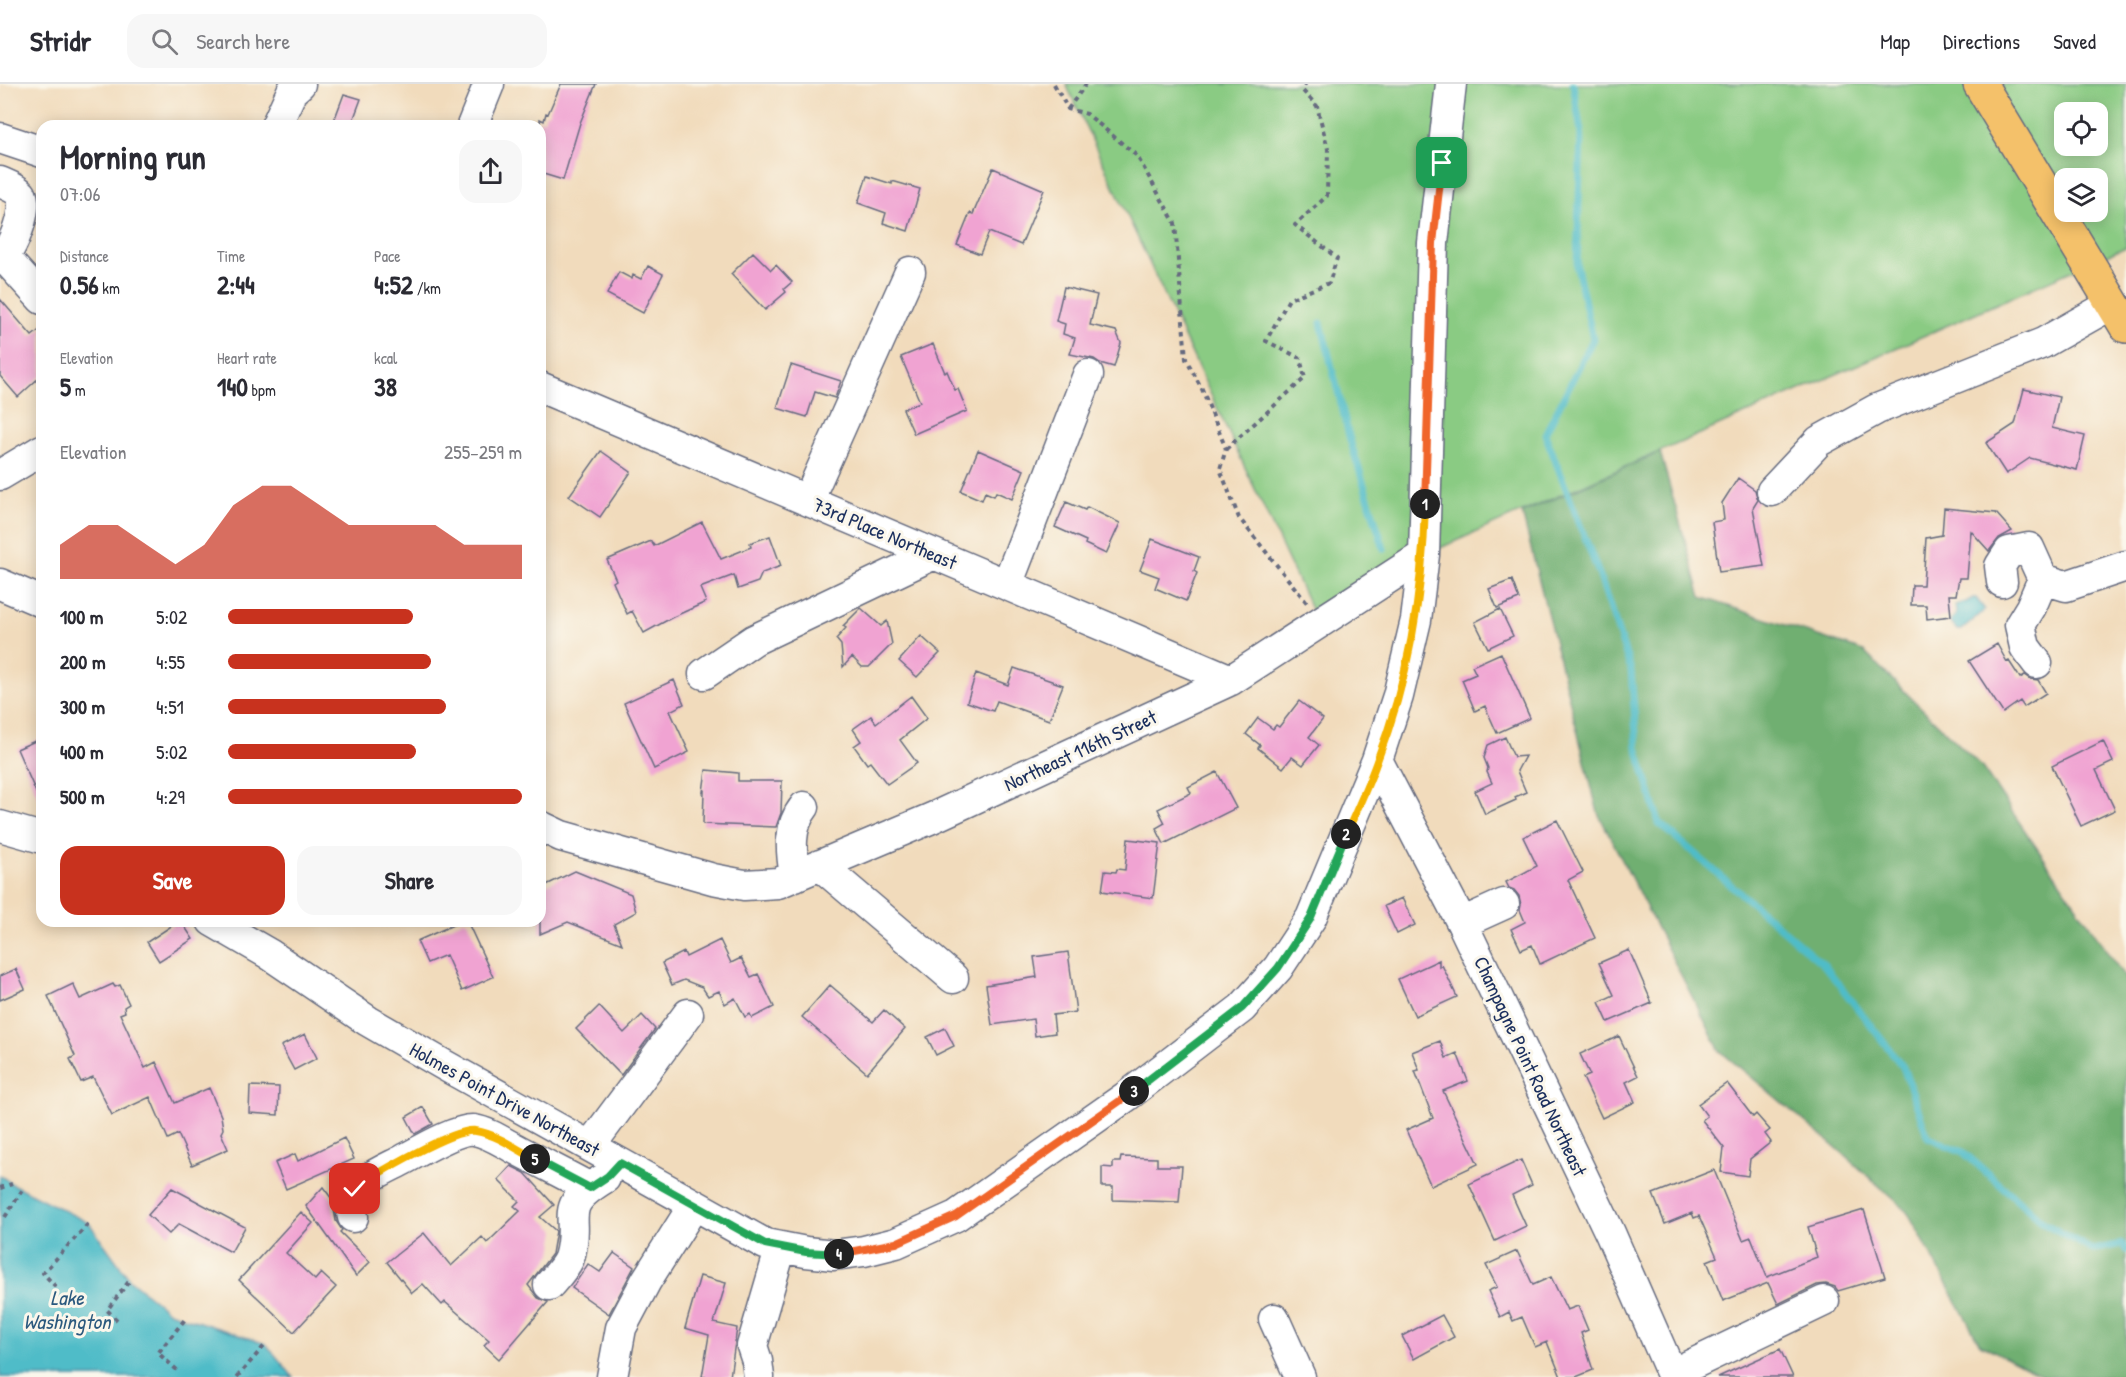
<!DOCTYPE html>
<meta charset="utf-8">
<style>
body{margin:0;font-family:"Patrick Hand",sans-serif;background:#f7f7f7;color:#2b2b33;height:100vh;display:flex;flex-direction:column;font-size:22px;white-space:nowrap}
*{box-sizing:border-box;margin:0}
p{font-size:20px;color:#7c7c81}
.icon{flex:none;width:33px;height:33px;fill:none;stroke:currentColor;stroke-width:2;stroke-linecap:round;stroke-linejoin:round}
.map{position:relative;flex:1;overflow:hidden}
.details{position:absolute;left:36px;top:36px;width:510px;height:807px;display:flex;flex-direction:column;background:#fff;border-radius:18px;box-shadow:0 3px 15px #0003}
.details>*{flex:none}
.fabs{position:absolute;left:2054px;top:18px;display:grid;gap:12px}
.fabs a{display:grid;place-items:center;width:54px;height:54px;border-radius:12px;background:#fff;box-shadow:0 3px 15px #0003;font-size:30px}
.pin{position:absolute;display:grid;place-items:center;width:51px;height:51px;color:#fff;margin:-26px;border-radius:12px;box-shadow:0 3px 9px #0006}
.km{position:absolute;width:30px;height:30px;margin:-15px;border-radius:50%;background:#222;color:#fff;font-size:16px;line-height:30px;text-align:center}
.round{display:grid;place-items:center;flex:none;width:63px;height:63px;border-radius:18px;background:#f7f7f7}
.summary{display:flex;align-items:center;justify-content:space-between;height:102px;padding:0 24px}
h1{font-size:33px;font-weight:800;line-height:45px}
.metrics{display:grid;grid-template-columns:repeat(3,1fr);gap:9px;height:102px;padding:6px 24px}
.metrics div{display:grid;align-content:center}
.metrics b{font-size:26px;font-weight:800}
.metrics small{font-size:16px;font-weight:400}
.metrics p{font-size:16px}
.chart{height:168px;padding:12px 24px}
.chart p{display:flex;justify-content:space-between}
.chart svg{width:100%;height:108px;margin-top:6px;fill:#c8321e;opacity:.7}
.primary-button{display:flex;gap:12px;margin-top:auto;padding:12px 24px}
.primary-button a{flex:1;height:69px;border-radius:18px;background:#c8321e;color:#fff;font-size:24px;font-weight:800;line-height:69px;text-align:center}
.primary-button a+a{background:#f7f7f7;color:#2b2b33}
ul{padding:0 24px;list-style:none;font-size:20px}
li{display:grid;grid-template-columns:96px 72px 1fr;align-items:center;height:45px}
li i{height:15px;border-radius:8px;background:#c8321e}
header{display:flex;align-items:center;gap:36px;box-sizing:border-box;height:84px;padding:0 30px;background:#fff;border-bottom:2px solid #e1e1e2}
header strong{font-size:28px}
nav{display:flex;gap:33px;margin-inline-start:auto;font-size:21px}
.search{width:420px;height:54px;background:#f7f7f7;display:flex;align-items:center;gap:15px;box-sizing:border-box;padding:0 21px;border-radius:18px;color:#7c7c81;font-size:22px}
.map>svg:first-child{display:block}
</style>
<header>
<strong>Stridr</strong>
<div class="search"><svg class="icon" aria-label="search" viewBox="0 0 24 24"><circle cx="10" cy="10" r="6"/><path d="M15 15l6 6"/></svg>Search here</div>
<nav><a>Map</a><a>Directions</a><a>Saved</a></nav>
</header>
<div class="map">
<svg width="2126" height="1293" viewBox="0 0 2126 1293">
<rect width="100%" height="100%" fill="#fbf7ec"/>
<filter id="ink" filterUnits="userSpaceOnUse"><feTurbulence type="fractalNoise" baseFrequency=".0167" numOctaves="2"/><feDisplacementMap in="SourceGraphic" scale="12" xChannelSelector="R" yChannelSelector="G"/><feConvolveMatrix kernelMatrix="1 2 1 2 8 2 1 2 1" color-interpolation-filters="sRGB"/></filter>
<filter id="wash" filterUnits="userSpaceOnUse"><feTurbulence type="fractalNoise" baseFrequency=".008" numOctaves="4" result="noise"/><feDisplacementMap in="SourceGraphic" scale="24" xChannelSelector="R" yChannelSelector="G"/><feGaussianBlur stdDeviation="1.35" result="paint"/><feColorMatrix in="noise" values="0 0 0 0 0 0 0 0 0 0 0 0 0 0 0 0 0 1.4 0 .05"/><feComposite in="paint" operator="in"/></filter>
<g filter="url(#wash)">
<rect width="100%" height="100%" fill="#f1dbbc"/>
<!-- green -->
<path fill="#8acb83" stroke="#527d70" stroke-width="1.5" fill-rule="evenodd" d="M1066,0H2126V163L1424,471L1318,540ZM2064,28H2097V62H2064ZM2064,94H2097V128H2064Z"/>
<!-- forest -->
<path fill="#6faf71" stroke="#456f68" stroke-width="1.5" d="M1660,368L1701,513L1863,567L1981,682L2126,895V1293H2045L1980,1260L1907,1127L1839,1066L1720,967L1598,729L1522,429Z"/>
<!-- water -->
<path fill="#4fbcc8" stroke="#357693" stroke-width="1.5" d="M1973,514H1976L1985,526L1962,546H1957L1950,538L1956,530L1955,521L1966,518Z
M0,1091L12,1100L89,1139L130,1196L169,1228L266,1260L293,1293H0Z"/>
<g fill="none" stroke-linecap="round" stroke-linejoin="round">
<!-- stream -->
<path stroke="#4fbcc8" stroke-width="7" d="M1573,0L1581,48L1577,183L1593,255L1545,350L1599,490L1631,586L1637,663L1659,739L1824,881L1903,983L1928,1053L1963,1068L2044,1139L2092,1166L2122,1160L2126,1166
M1321,239L1350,356L1384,465"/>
</g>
<g id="blocks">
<!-- building -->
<path fill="#f0a3d2" d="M561,0H596L580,39L563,96L540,89V35L544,37L546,29L548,30Z
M344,10L361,15L351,42H332Z
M993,84L1044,106L1021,161L989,148L980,170L957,161L970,129L973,130Z
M867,92L892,100V97L920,105L908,147L883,139L886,129L858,119Z
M753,168L771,186L776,181L792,198L784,205L786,208L765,226L731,190Z
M648,182L663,190L643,229L607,210L619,188L632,195L633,191L641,195Z
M1064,203L1097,211L1090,241L1116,247L1121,259L1114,283L1100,279L1094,275L1070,270L1075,254L1063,250L1065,240L1056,237Z
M0,215L32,252L42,244V291L18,313L0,292Z
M933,260L945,289L947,287L955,306L958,305L967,327L914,350L903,325L920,318L901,273Z
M791,281L841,297L835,314L815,308L807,333L777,324Z
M2024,305L2059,313L2052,344L2085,352L2077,386L2030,374L2006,390L1986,359L2015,340Z
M978,366L1024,386L1012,415L996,408L994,412L985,408L982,416L961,407Z
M601,367L631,388L600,433L569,412Z
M1738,394L1755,406L1758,416L1753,424L1764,482L1719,488L1712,438L1724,436L1722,419Z
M1066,418L1085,426L1087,423L1120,439L1106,470L1085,460L1086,457L1055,443Z
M1944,424L1996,429L2012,447L1999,454L1989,467L1971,447L1967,494H1959L1956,511H1949L1951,532L1927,535L1926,521H1911L1912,501H1923L1926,454L1942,451Z
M702,438L721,475L751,463L750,459L770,452L781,482L762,489L758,498L738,505L734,491L700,504L706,518L673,533L644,549L632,527L627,530L613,498L616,496L607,476L651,457L654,462Z
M1152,455L1199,473L1194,487L1197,489L1186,517L1155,504L1159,493L1140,486Z
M1512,496L1519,515L1497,524L1489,505Z
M861,524L881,542L887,537L892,560L869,583H862L852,573L843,583L841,561L836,555L846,544L843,542Z
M1500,525L1513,552L1488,564L1475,538Z
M921,552L940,569L917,593L899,577Z
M1997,560L2007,578L2009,577L2020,594L2025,591L2031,595L2038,596L2046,609L2024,623L2020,617L2003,629L1969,577Z
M1501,569L1530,634L1497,649L1485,622L1475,627L1462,596L1476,590L1472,582Z
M1014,584L1063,601L1049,636L997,617L993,627L967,618L976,589L1008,601Z
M674,596L684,620L670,627L689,668L654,685L624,619Z
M911,612L927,634L900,656L917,679L887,700L870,678L867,680L854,662L861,657L853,645L871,632L876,639Z
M1299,617L1323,635L1309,653L1319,661L1303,681L1292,673L1283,684L1258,664L1260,661L1246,650L1258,634L1273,645L1276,641L1279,643Z
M1505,653L1514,673L1525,672L1517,687L1526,708L1515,713L1516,716L1485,730L1475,707L1492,699L1487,688L1488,684L1484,674L1488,661Z
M42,654V722L17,665Z
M2103,657L2113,678L2096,686L2115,726L2081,742L2052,682Z
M706,686L738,689V697H782L781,729L776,743L703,740L704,707L703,708Z
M1217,688L1236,724L1164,760L1156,744L1165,739L1158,725L1191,709L1188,703Z
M1557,736L1583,788L1568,796L1595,854L1540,880L1532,861L1521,866L1511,845L1525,838L1520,826L1521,821L1519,812L1514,806L1509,804L1506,798L1537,782L1523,753Z
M1128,755L1160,759L1153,814L1102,807L1105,787L1116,788L1117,785L1125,786Z
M575,787L631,810L636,828L614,840L622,860L568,838L540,850V804Z
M1402,814L1415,841L1397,850L1384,822Z
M179,837H181L193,855L159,877L147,858Z
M462,837H467L493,893L462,907L446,871L427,879L417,857Z
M720,856L731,879L741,874L751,893L758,890L774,923L752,934L750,930L745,933L735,914L725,920L719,907L708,912L702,903L684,896L672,901L662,879L684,868L686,873Z
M1629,866L1652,919L1608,938L1599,918L1614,911L1599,879Z
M1068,868L1076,928L1053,931L1055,949L1035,952L1033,935L992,941L986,901L1037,893L1034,873Z
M1439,876V883L1442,881L1457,913L1415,932L1398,895Z
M16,885L25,905L0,916V892Z
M73,900L80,915L113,900L115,903L120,901L129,920L124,923L125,928L120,930L145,984L156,978L175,1019L209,1004L221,1032L223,1045L221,1049L228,1065L192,1081L178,1050L168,1055L150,1013L112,1031L93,993L81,998L70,975L75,972L48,912Z
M830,901L873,938L884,926L905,945L867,989L802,933Z
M599,922L624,949L642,931L655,945L621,991L576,945Z
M945,944L954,962L936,971L927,953Z
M305,950L317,974L294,986L281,962Z
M1619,952L1638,992L1626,998L1635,1018L1602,1034L1583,994L1590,991L1580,970Z
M1440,957L1446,974L1457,969L1468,997L1443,1007L1478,1080L1431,1102L1406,1046L1433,1034L1415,987L1419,986L1412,968Z
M1727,999L1753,1033L1756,1030L1770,1046L1765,1050L1771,1058L1750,1075L1748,1092L1721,1088L1724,1064L1702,1036L1707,1032L1698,1020Z
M250,1002L279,1003L278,1031L249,1029Z
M423,1023L433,1040L415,1050L406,1033Z
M344,1054L354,1075L286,1105L275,1079L295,1070L298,1077Z
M1121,1073L1157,1074V1082H1182L1179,1118L1113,1116V1103H1102V1083L1113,1084V1078H1120Z
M1521,1076L1532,1101L1512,1111L1526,1142L1495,1157L1469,1100Z
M511,1082L525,1089L554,1121L540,1133L556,1147L552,1170L528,1201L538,1214L548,1218L499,1275L484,1261L489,1256L445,1218L442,1221L423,1200L412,1209L387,1178L424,1149L451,1182L482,1153L487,1159L520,1127L514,1122L519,1117L498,1096Z
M1714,1086L1743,1156L1751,1153L1767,1193L1817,1173L1808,1143L1864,1126L1885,1193L1838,1207L1835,1203L1826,1200L1817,1201L1778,1220L1768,1199L1723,1217L1707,1177L1717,1173L1699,1132L1694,1134L1692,1129L1665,1140L1653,1110Z
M323,1103L332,1115L336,1137L342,1146L340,1148L370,1178L356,1192L306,1122Z
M172,1104L245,1143L231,1168L179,1140L169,1150L148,1131Z
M301,1128L313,1139L286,1169L315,1196L321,1189L336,1203L294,1248L239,1196Z
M1517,1167L1533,1201L1551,1193L1567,1226L1578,1222L1588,1246L1581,1249L1593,1286L1576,1293H1561L1547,1258L1535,1263L1522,1233L1513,1237L1509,1228L1500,1233L1488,1207L1497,1203L1486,1181Z
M614,1169L634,1183L609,1230L572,1204L588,1180L600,1188Z
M700,1192L726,1199L714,1239L737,1244L730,1293H702L709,1251L685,1244Z
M1442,1231L1454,1253L1414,1275L1402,1252Z
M1780,1265L1793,1293H1718Z"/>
</g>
</g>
<g filter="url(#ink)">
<use href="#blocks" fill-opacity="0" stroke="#666b7f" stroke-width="1.5"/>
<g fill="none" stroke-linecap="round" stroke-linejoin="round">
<!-- minor casing -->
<g stroke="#666b7f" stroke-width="33">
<path id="minor" d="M276,42L292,7L300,0
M472,42L489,0
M0,54L42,68
M0,98C7,101 16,104 21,110C29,124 12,167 0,176
M4,173L42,215
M540,303L1231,596
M0,391L42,366
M1772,407L1819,357L1877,325L2043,259L2112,220
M808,416L910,188
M2002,498L2000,482L2009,468L2029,464L2043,495L2066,502L2126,482
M0,500L42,518
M1007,501L1088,291
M2037,579L2025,563L2020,541L2031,523L2043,495
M704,590L754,556L934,470
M1377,676L1462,839L1610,1149L1673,1293
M0,742L42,754
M540,742L561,752L713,795L744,801L778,799L932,734L1231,596L1424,471
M820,781L953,894
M795,792C791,768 788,743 804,723
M212,837L269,870L368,937L444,981L765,1160L806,1168L834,1171L864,1167L896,1159L956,1132L1127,1012L1242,924L1278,884L1311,834L1377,676L1398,612L1416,536L1424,471L1433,159L1451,0
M1462,839L1504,820
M590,1062L688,930
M353,1133L349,1116C360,1095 382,1087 403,1076C418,1068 458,1044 474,1046C487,1048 501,1057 512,1063C538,1077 564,1090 590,1104
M549,1201C556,1193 565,1184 569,1174C582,1131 554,1125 605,1094
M1274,1235L1300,1293
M1672,1290L1824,1217
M612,1293L621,1244L646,1197L694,1121
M759,1293L757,1277L752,1262L781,1163"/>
</g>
<!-- major casing -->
<g stroke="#666b7f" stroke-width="36">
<path id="major" d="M1980,0L2126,242"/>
</g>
<!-- path -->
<path stroke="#666b7f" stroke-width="4" stroke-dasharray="4.5 4.5" stroke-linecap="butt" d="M1054,0L1068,25L1087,30L1137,72L1175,139L1186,275L1202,305L1226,365L1220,385L1239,434L1307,519
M1068,25L1086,0
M1226,365L1305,294L1300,274L1266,257L1289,215L1329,199L1337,174L1295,141L1327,112L1328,65L1317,22L1303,7L1305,0
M0,1104L12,1100
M5,1133L23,1105
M56,1203L43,1189L89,1139
M117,1236L107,1226L130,1196
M177,1286L158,1269L186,1234
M237,1293L266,1260"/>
<!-- minor -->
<use href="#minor" stroke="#fff" stroke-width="30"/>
<!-- major -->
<use href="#major" stroke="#f4c16a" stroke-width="33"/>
</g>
</g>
<g fill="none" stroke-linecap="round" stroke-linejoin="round" filter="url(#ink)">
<!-- split-1 casing -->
<g stroke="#fff" stroke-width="12">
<path id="split-1" d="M1425,420L1433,159L1442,79"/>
</g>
<!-- split-2 casing -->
<g stroke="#fff" stroke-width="12">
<path id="split-2" d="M1346,750C1357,726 1368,702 1377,677C1409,595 1423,508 1425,420"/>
</g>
<!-- split-3 casing -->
<g stroke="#fff" stroke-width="12">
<path id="split-3" d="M1134,1007L1242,924L1278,884L1311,834L1346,750"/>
</g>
<!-- split-4 casing -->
<g stroke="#fff" stroke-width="12">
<path id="split-4" d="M839,1170L896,1159L956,1132L1134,1007"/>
</g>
<!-- split-5 casing -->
<g stroke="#fff" stroke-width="12">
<path id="split-5" d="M535,1075L590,1104L608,1092L620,1079L765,1160L806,1168L839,1170"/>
</g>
<!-- split-6 casing -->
<g stroke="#fff" stroke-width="12">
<path id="split-6" d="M355,1105C374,1091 455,1043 476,1047C496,1050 517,1065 535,1075"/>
</g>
<!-- split-1 -->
<use href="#split-1" stroke="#f0652b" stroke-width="8"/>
<!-- split-2 -->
<use href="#split-2" stroke="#f5b400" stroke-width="8"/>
<!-- split-3 -->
<use href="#split-3" stroke="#22a559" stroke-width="8"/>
<!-- split-4 -->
<use href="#split-4" stroke="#f0652b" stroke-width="8"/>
<!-- split-5 -->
<use href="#split-5" stroke="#22a559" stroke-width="8"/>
<!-- split-6 -->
<use href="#split-6" stroke="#f5b400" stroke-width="8"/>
</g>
<g text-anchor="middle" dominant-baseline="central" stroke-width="6" stroke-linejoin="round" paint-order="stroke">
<!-- street labels -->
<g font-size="20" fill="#1b2f5e" stroke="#fbf7ec">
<text transform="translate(885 449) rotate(23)">73rd Place Northeast</text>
<text transform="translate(1080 666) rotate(-25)">Northeast 116th Street</text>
<text transform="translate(1531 982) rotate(65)">Champagne Point Road Northeast</text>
<text transform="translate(505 1015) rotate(29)">Holmes Point Drive Northeast</text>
</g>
<!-- water labels -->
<g font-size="21" font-style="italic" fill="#2b597e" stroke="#fbf7ec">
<text x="67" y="1213">Lake<tspan x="67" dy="24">Washington</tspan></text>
</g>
</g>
</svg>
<div class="fabs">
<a><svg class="icon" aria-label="locate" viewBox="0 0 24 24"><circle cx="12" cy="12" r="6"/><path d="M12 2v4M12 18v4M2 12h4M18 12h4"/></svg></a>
<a><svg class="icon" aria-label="layers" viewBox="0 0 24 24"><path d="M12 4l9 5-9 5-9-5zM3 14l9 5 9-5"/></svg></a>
</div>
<div class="pin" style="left:1442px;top:79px;background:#1e9e55"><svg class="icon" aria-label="arrive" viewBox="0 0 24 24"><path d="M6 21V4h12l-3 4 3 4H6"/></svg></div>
<div class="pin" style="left:355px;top:1105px;background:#d93025"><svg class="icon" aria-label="check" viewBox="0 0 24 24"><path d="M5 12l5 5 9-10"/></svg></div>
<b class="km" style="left:1425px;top:420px">1</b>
<b class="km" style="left:1346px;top:750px">2</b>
<b class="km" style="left:1134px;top:1007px">3</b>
<b class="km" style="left:839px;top:1170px">4</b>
<b class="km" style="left:535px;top:1075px">5</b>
<section class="details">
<div class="summary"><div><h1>Morning run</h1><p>07:06</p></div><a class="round"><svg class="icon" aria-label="share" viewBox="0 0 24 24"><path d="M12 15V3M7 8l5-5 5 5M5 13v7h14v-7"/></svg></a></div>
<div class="metrics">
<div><p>Distance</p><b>0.56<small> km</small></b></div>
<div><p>Time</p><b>2:44</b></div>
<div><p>Pace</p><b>4:52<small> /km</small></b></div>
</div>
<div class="metrics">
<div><p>Elevation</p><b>5<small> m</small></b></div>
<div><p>Heart rate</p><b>140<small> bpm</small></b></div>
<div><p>kcal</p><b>38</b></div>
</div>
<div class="chart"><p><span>Elevation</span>255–259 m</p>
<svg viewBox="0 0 160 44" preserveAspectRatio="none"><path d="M0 44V30L10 22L20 22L30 30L40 38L50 30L60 14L70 6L80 6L90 14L100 22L110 22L120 22L130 22L140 30L150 30L160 30V44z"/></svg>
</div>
<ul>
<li><b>100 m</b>5:02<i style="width:63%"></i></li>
<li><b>200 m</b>4:55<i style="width:69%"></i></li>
<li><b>300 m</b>4:51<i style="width:74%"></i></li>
<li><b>400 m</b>5:02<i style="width:64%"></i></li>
<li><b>500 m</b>4:29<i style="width:100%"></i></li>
</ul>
<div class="primary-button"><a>Save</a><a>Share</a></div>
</section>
</div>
